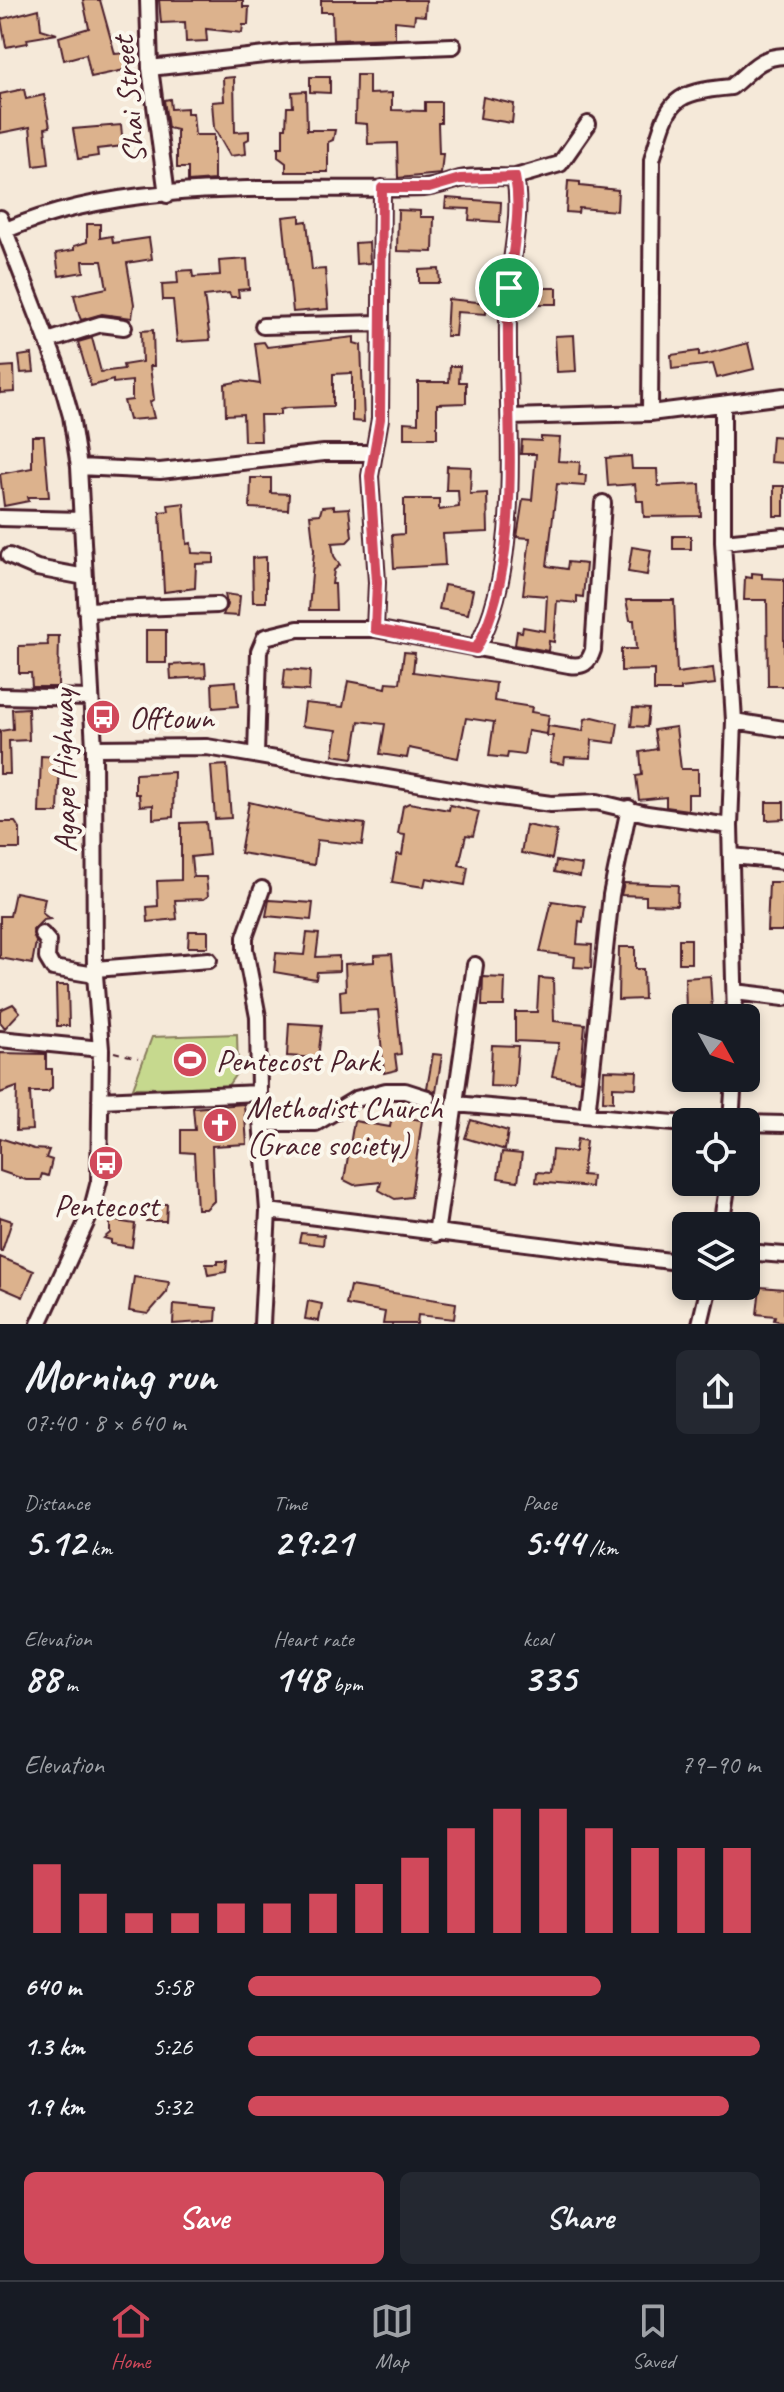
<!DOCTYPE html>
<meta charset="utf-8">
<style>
body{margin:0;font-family:Caveat,sans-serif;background:#242831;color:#f1f3f6;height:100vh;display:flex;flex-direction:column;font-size:30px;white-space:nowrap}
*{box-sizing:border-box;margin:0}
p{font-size:26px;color:#9ea1a6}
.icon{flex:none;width:44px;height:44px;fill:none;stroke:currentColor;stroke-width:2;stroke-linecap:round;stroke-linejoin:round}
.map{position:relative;height:1324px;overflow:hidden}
.drawer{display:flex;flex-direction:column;background:#171b24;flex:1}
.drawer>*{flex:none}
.needle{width:52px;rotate:130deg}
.tools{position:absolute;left:672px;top:1004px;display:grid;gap:16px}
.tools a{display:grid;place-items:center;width:88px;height:88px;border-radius:12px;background:#171b24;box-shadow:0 4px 12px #0003;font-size:40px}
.pin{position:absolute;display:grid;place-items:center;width:68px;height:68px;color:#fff;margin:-34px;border:4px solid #fff;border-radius:50%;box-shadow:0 2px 8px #0007}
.round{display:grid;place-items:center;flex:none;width:84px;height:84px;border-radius:12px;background:#242831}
.head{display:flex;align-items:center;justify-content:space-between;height:136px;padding:0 24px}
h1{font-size:44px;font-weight:600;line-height:60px}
.figures{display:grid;grid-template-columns:repeat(3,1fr);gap:12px;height:136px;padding:8px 24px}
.figures div{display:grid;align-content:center}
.figures b{font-size:40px;font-weight:600}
.figures small{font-size:22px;font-weight:400}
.figures p{font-size:22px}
.chart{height:224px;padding:16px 24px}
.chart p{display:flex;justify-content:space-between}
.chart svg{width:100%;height:144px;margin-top:8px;stroke:#d1495b;stroke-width:6}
.action{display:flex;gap:16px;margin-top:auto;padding:16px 24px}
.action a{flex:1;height:92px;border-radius:12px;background:#d1495b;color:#fff;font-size:32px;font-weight:600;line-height:92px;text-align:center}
.action a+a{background:#242831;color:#f1f3f6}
ul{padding:0 24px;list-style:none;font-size:26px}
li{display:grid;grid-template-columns:128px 96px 1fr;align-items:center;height:60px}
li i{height:20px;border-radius:10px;background:#d1495b}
.menu{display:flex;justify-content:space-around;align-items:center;height:112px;border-top:2px solid #363941;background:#171b24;font-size:22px;color:#9ea1a6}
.menu a{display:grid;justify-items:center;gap:4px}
.menu .selected{color:#d1495b}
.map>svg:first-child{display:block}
</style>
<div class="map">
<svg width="784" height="1324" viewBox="0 0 784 1324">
<rect width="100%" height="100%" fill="#f5e9d9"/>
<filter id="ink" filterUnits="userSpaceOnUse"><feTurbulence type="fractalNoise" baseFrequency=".0125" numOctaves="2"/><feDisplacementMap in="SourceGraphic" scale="16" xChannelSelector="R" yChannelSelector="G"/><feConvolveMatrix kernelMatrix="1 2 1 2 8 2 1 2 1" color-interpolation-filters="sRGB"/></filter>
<g filter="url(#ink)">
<!-- grass -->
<path fill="#c6d98e" stroke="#887c5c" stroke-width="2" d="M237,1034L238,1071L227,1087L133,1088L152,1037Z"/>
<!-- building -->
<path fill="#dcb28d" stroke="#4a1f2b" stroke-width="2" d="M83,0H100L115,54L126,53L129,69L91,77L86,54L64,60L59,37L89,28Z
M159,0H243V7H249L248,25H243L242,33L206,29L207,41L186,42L185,22L161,23Z
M321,0H426L425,16L415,15L414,23L395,21V38L333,40L332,12H321Z
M39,9L41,29L57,34L27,39L28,43L6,47L1,19Z
M356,75H369V94L392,93V110L425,111V102H441V123H438L439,154H443L441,174L398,178L397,143L368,144L367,124L355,123Z
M234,77L235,132L249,131V139L245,141L246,154L230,156L214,128L212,102L224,101L223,78Z
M310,77H330V93L310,92Z
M24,89L26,99L44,95L50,127L45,128L49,164L34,166L30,127L0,133V94Z
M306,91L307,130H335L333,140L328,142V172H286V163L278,157V147H283V128H286L287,107H293L292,92Z
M483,97L514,104L512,123L480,118Z
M170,99L171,109L187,108V113H193L195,135H214V180L188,182V168H177V130L168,128L164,100Z
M121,125L123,146L97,149L98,156L78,159L73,129Z
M568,181L580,182V186L618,190L617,211L579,208L578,213L566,212Z
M446,198L501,202L500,222L469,220L470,209L445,208Z
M398,210L420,211V217H434L433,252L397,251Z
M300,215V222L307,221L312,270L325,269L328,309L293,312L283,217Z
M87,224H100V238L112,236L113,243L149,238L152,259L127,263L134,304L132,318L102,314L81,320L79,315L74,295L107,288L102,261H83L84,272L59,276L56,253L74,250V246L87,242Z
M369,242L370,263L356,264L355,243Z
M247,259L249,289L238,290L239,297H231L229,293L204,296L210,340L177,342L173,300H163L162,284L178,283L177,271L192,270L193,277L220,275L219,261Z
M439,269L440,283H419V270Z
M532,288H557V304H532Z
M448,299L487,303L486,314L457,312L455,336H446Z
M153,330L154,366H150L154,399L150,402L154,418L129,420L124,401L132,400V381L113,383V380L91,386L78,342L92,338L101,372L124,369L123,365L142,362L141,331Z
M574,335L576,371L557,372L555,336Z
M354,337V343L361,345L364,422L352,421V373L333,374V406L286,408L280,410V415H260L261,441H244L243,414L226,415L225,384L241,381L260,384L255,343L264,342L267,347Z
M748,343L754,369L717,378L713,364L672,369L671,355L699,351V356Z
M32,354L34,372L21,373L19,356Z
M14,366L15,392L0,393V367Z
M450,366H460L459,382H466V403L437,404V438H404V422L418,423V382H449Z
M32,436H44L49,497H28L29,501L4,506L0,474L32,468Z
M772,436L784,437V463L770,462Z
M541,437L560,438L558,461L580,462L579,475H586L585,486L557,484L547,566L567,569L568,562L586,564L583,597L577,596V603L557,601L554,642L549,641L548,651L515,645L517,631L522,632L523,627L545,631L547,596L523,594L530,538L517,537L523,499L532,500L536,454H521L522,440L541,441Z
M631,456L632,469H657L658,486L700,484L701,516L644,517L643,501H637L635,484L608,486L606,458Z
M447,466L471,467L470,494L487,493L488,532L443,534L445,565L394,568L392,535L404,534V499H439V510L459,507L458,490H446Z
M251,478H271V493L289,494L288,510L250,508Z
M774,486H784V516H774Z
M184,503L187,544L191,543L192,553L214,554V563L196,564L195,588L164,592L160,512L169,511L168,505Z
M334,506V509L349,508L352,537L347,542L332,543L334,556L340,565L334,570L332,584H335L336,610H309L314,550L310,515L320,514L322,507Z
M673,536H691V549H673Z
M632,547L651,550L647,575L628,572Z
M266,557V602H253L252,558Z
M752,573L762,574V578L784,579V686H768L767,600H744L745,577L752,578Z
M444,585L473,590L468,614L439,609Z
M225,594L240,596L238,616L223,615L227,605Z
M626,600H674L677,673L713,668L715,684L681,688V691H654V670L621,671V649H636L634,620H630Z
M146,630H166V663H146Z
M47,636H59L58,687H32L31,673H19V646L48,645Z
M404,652L415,653L413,672L496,683L494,701L532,707L531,712L549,715L546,734L528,731L524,755L508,753L507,758L489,756L494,722L466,718L458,758L409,748L407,758L380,754L385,724L359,721L353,758L333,755L337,730L302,726L305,703L343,707L348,681L386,688L387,682L400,683Z
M205,663L206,677L171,679L170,665Z
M285,669L310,671L309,691L283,689Z
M236,681L238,706L213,708L212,683Z
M28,708L29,740L9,741L10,774H0V731L13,729L12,709Z
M633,708L649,709L647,727L631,726Z
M593,717L618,723L615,743L592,740L591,758L565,757L564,764L550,762L553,736H547L548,726L583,731L585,719Z
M676,727L681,769H698V794H688V810L666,807V797L639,800L636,776L642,775L640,752L657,749L654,730Z
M41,756L60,757L58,813H39Z
M227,765L231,818L215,819L211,766Z
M174,772L173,817L153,819V805L140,806L139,794H135V774Z
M249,802L321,819L365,824L362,845L317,840L314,865L240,853Z
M766,802H784V819L766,820Z
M409,803L449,810L450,805L479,812L473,836L466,835L459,865L468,867L465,885L426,878L424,887L392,882L397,854L402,855L405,835L398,834L403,806Z
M0,822H15L20,829V849H0Z
M206,822L209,855L191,857L193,877H206L208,896L204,899L175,900L177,919L148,922L147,907L158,906L157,881L181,880V823Z
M526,825L557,831L552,859L521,853Z
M556,861L582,865L580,877L554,872Z
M769,882H784L783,931H767Z
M624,883L678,885L677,905L646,904V896L621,895Z
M15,892L45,898L42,913L50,919L43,920L33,930L36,942L32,964L0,958V916H10Z
M269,900L313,903L311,920L266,916Z
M552,901L585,906L583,922L579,921L577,944L592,945L591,968L574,967L575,957L540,952Z
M189,931H208V947H188Z
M307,933L319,934L316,957L339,956V971L317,972L316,979L274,972L276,953L304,955Z
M679,939H691V963H679Z
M619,947H635V969H643L644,999L618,1000Z
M392,954L401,1054L395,1055L397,1070L384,1073L378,1010L341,1012L340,991L346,990L345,964L374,962V955Z
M710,976L712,1010L686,1011L685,978Z
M483,977L505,978L504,1006H482Z
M539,978L553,979L554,1021L585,1024L580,1081L552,1076L559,1043L515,1041V1012H537Z
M56,985H68L69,1026H57Z
M13,1004L20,1012L5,1028L0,1022V1010Z
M289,1023L322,1025L318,1058L287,1056Z
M492,1045L518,1046L515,1087L490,1086Z
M0,1053L46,1054V1069H52V1088L48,1092H30L32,1130L16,1131L17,1087L0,1093Z
M433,1054L442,1055L436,1092L427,1088Z
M604,1070L637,1071L636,1088L613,1087V1102L603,1101Z
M244,1104L247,1144L212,1146L214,1201L206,1209H197L194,1153L181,1152V1130H195L193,1108Z
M392,1116L422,1120L411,1197L395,1199L379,1190L381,1182L354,1185L344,1180L354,1121L390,1127Z
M471,1120L508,1131L505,1150L465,1138Z
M0,1138L34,1149L49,1150L46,1158L52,1160L48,1176L42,1174L40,1180H26L0,1171Z
M577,1139L586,1141L582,1175L592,1176L591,1187L536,1182L537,1172L550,1173L552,1150L575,1152Z
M502,1152L522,1154L518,1181L498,1178Z
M147,1204H167L166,1221H146Z
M0,1217L12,1221L2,1251H0Z
M110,1220L135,1224L132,1247L111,1244V1240L104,1238L110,1233Z
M301,1233L324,1235L323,1245L299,1242Z
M0,1257L34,1271L23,1297L0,1287Z
M218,1261H227L226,1272L208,1275L206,1264H218Z
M134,1277L169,1282L167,1292L148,1314L129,1311Z
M350,1286L456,1303L454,1319L418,1315L417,1324H383L385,1312L346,1305Z
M760,1287L784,1289V1322L774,1320L775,1316L757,1314Z
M308,1301L322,1304L319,1321L305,1319Z
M174,1304L217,1308L216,1321L173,1324Z"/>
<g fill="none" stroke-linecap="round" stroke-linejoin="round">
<!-- minor casing -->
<g stroke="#4a1f2b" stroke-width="20">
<path id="minor" d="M148,0L150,68L167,195
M150,68L291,52L453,46
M515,177L560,164L588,124
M0,218L56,363L71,416L79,467L94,748L95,975L101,1049L99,1181L91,1212L39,1324
M6,230C132,176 289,192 424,188C437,187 448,182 460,179C477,175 497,178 515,177C522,213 512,250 509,287C502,393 529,555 476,649
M263,326L381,323
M48,341L101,324L124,327
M723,404V542L734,721L730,826L735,1018
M650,413L652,160C669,102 668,93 731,87C750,72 758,57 784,56
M510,417L650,413L784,396
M79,467L160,471L324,453H373
M0,518L82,520
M723,542L784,536
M9,556L37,568L85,577
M86,610L217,605
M375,629L377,582L370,476L380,419L382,188
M0,696L91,698
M734,721L784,729
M94,748L207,747L492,796L551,804L597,802L647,814L730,826
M256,755L259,651L265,637L298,629H375L569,665C583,667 589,663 593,650L603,503
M732,856L784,861
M262,889L245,937V949L258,1017L259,1093L268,1211L262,1324
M42,934L48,941L47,958L53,968L95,975
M95,969L209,960
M735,992L784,998
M0,1039L101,1049
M100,1100L259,1093
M455,1104L686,1124
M587,1115L611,895L629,808
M731,1122L734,1078
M261,1123H316L356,1099L386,1091H405L427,1098
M746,1123L784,1124
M268,1211L686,1263
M721,1226L728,1182
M436,1234L475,965
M746,1252L784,1255
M700,1324L709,1286"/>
</g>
<!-- path -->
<path stroke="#4a1f2b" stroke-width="2" stroke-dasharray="6 6" stroke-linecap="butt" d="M114,1052L138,1058"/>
<!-- minor -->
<use href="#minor" stroke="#fbf7ec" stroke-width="14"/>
</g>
</g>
<g fill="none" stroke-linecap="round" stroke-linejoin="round" filter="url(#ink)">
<!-- route casing -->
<g stroke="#fff" stroke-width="16">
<path id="route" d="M515,177C522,213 512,250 509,287C502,393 529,555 476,649L375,629L377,582L370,476L380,419L382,188H429L460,179Z"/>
</g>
<!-- route -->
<use href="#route" stroke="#d1495b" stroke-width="10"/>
</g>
<!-- icons -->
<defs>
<g id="bus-disc" transform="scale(1.8)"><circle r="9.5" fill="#d1495b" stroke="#fbf7ec"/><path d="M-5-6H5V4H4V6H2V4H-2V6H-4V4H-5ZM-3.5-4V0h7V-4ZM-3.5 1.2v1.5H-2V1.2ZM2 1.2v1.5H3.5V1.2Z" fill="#fff"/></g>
<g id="stadium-disc" transform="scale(1.8)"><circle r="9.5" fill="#d1495b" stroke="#fbf7ec"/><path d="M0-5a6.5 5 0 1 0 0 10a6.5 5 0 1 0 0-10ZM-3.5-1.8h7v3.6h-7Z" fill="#fff"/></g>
<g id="church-disc" transform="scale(1.8)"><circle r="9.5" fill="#d1495b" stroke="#fbf7ec"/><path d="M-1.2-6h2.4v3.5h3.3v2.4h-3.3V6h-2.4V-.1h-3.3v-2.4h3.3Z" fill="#fff"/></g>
</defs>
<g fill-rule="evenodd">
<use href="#bus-disc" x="103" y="717"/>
<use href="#stadium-disc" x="190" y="1060"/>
<use href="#church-disc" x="220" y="1125"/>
<use href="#bus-disc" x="106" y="1163"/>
</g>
<g text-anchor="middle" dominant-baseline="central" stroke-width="8" stroke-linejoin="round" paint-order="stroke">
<!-- street labels -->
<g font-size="32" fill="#4a1f2b" stroke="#fbf7ec">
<text transform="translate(129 100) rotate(-96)">Shai Street</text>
<text transform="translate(64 771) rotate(-91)">Agape Highway</text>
</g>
<!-- poi labels -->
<g font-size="32" fill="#4a1f2b" stroke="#fbf7ec" text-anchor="start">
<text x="129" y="717">Offtown</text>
<text x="216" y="1060">Pentecost Park</text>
<text x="246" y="1107">Methodist Church<tspan x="246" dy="37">(Grace society)</tspan></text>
<text x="106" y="1205" text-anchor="middle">Pentecost</text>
</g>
</g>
</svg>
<div class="tools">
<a><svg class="needle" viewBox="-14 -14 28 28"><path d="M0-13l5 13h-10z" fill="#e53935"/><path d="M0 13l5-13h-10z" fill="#9ea1a6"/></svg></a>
<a><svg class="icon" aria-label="locate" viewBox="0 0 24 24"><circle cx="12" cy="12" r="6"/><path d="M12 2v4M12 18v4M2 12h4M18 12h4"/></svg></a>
<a><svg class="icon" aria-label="layers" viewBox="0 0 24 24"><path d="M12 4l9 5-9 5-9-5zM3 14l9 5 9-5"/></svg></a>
</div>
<div class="pin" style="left:509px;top:288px;background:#1e9e55"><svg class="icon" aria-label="arrive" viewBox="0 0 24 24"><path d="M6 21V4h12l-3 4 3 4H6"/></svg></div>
</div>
<section class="drawer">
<div class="head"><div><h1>Morning run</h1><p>07:40 · 8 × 640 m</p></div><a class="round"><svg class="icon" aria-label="share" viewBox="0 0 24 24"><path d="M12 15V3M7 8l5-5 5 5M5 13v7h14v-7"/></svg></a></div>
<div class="figures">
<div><p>Distance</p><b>5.12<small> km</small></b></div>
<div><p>Time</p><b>29:21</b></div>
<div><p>Pace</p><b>5:44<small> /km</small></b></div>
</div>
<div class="figures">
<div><p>Elevation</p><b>88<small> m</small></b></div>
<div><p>Heart rate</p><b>148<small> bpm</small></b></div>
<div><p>kcal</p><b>335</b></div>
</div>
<div class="chart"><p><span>Elevation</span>79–90 m</p>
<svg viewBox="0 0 160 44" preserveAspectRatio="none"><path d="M5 44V23M15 44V32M25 44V38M35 44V38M45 44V35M55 44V35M65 44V32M75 44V29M85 44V21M95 44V12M105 44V6M115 44V6M125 44V12M135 44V18M145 44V18M155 44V18"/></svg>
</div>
<ul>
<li><b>640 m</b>5:58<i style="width:69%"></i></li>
<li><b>1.3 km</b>5:26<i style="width:100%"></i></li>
<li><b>1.9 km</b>5:32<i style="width:94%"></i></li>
</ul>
<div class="action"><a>Save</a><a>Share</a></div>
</section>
<nav class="menu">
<a class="selected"><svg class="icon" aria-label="home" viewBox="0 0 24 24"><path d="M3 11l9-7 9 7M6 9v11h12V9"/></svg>Home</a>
<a><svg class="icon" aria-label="map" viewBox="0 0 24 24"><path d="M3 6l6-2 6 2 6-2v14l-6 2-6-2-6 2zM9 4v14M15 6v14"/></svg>Map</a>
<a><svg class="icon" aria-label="saved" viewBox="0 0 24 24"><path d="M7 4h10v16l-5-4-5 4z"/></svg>Saved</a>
</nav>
